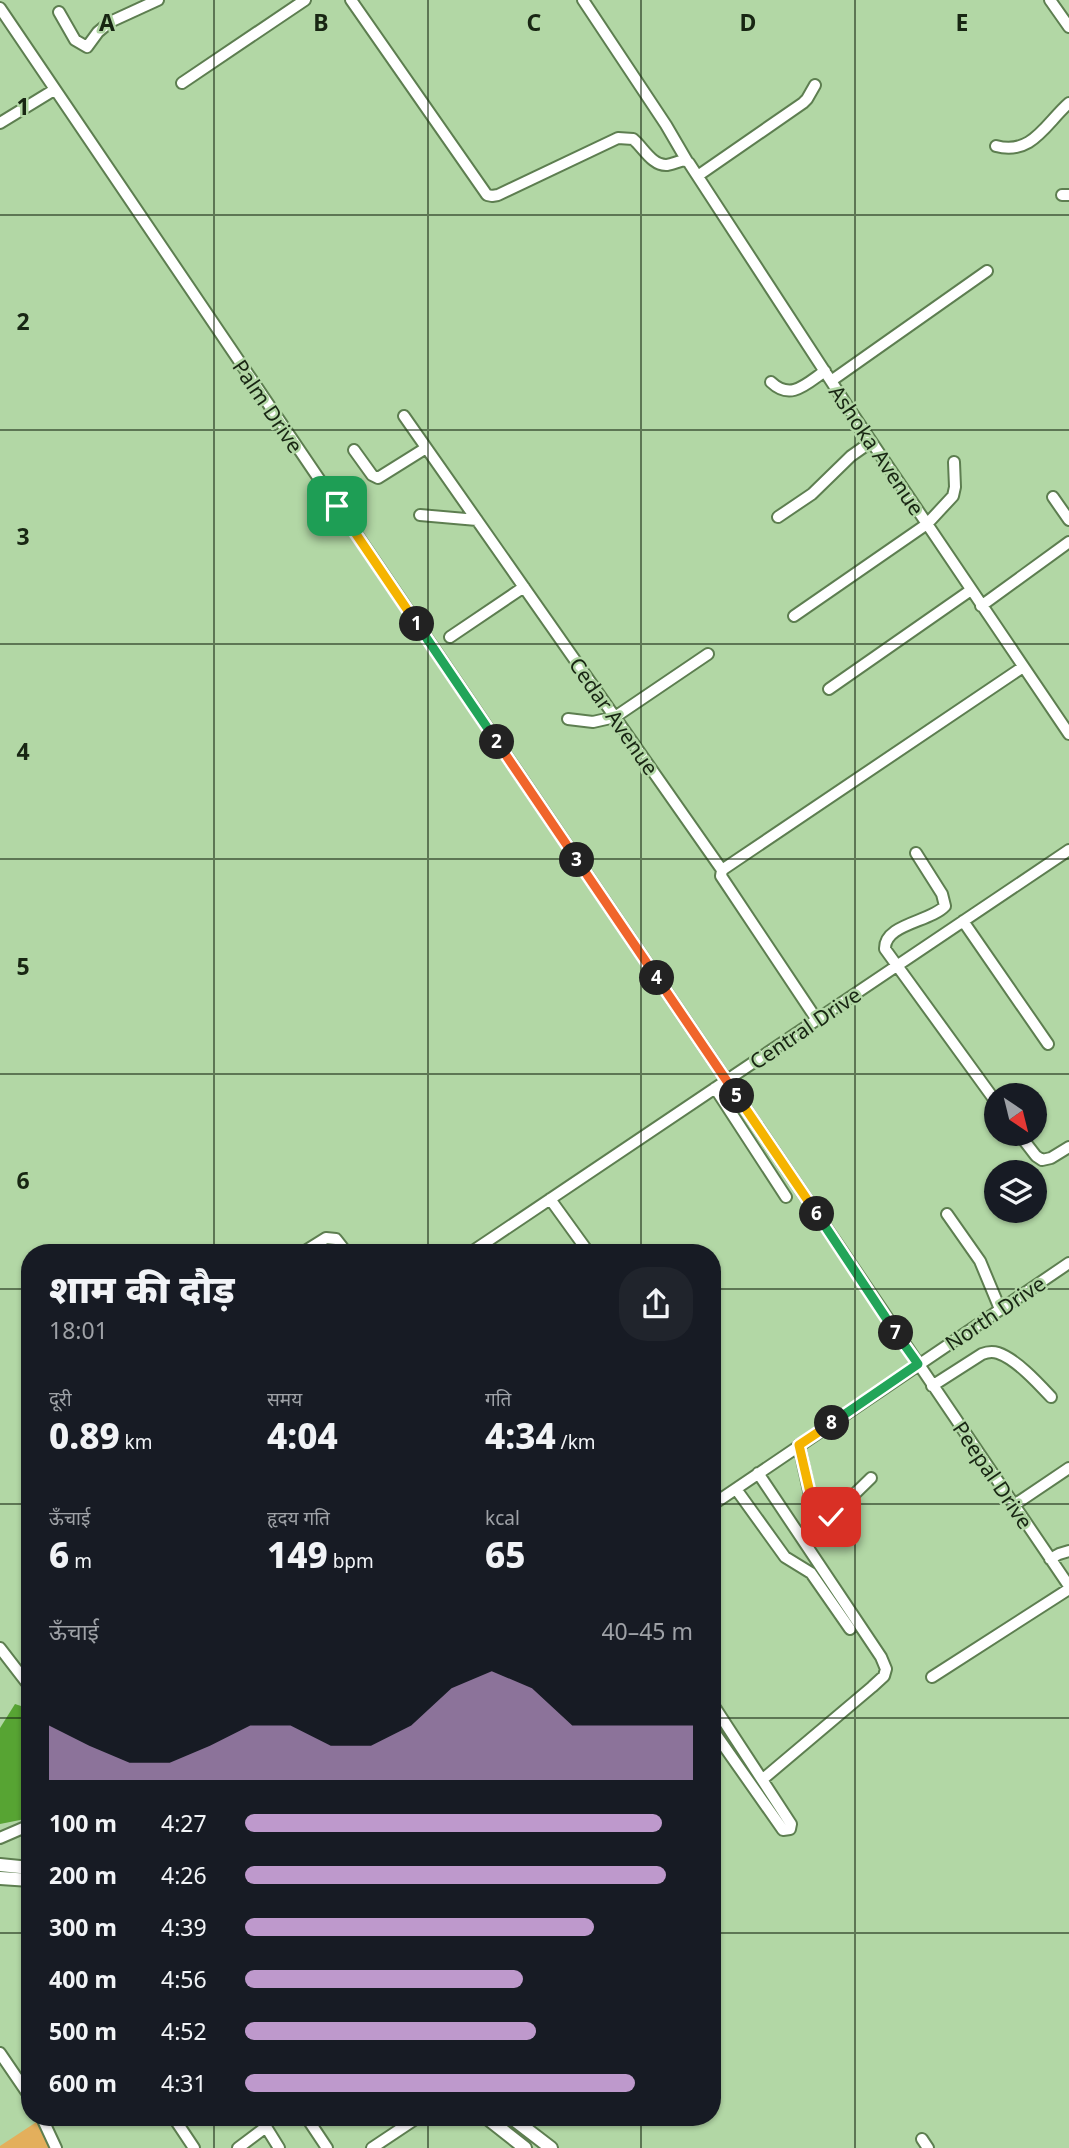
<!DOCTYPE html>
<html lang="hi">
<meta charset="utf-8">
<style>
body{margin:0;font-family:"Noto Sans","Noto Sans Devanagari",sans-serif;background:#20242c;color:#f1f3f6;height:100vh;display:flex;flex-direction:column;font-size:26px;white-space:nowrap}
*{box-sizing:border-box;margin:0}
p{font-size:23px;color:#9ea1a6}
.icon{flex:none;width:38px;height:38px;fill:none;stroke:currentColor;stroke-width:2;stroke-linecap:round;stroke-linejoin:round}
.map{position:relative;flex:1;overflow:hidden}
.side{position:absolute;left:21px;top:1244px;width:700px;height:882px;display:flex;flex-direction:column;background:#171b24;border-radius:28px;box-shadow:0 2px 5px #0004}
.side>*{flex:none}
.needle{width:46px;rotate:145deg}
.tools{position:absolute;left:984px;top:1083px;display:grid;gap:14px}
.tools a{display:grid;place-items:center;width:63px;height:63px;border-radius:50%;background:#171b24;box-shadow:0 2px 5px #0004;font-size:35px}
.pin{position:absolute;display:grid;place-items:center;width:60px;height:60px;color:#fff;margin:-30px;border-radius:14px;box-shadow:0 4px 10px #0006}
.km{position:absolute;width:35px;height:35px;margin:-18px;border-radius:50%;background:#222;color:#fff;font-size:19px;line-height:35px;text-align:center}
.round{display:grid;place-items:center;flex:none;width:74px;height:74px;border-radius:28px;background:#20242c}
.summary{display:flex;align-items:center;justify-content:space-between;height:119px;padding:0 28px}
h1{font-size:38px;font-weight:800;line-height:52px}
.figures{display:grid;grid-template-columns:repeat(3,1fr);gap:10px;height:119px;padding:7px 28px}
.figures div{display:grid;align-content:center}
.figures b{font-size:35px;font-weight:800}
.figures small{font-size:19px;font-weight:400}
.figures p{font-size:19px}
.chart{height:196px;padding:14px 28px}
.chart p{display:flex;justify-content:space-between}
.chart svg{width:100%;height:126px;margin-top:7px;fill:#be99cc;opacity:.7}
ul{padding:0 28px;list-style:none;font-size:23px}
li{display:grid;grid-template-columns:112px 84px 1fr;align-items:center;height:52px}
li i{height:18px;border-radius:9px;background:#be99cc}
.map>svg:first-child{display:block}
</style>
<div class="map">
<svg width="1069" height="2148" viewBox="0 0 1069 2148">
<rect width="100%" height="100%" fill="#b2d7a5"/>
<!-- green -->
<path fill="#e3af5c" d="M41,2119L53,2148H0V2146Z"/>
<!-- water -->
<path fill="#57a433" d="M15,1704L30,1709V1818L0,1824V1728Z"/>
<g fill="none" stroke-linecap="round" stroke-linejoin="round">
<!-- minor casing -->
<g stroke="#5d7e50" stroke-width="14">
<path id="minor" d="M351,0L487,195L492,196L498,195L618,138L633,139C643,147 652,166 667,165C673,164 679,161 685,160L689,163L846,404L1069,734
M583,0L666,125L687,161
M1050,0L1069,27
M0,8L1069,1586
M59,12L75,40L87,47L98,32L110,22L158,0
M182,83L305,0
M0,123L54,90
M996,146C1032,156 1046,123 1069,103
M699,175L803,103L807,99L815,85
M1062,195H1069
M831,381L987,271
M771,382C791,401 806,384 825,371
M404,416L722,870L721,876L817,1020
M354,450L372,475L378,478L426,448
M1053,497L1069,520
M420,515L477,520
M778,517L812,494L851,456L871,442
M981,606L1069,542
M794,616L927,524L953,496L955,487L954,462
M450,637L524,587
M829,689L971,590
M568,719L593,722L615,717L708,654
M916,853L942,894L945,906C930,922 884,924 885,949L996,1102
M722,870L1023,667
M963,921L1048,1044
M715,1088L786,1197
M1019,1134L1036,1156L1042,1160L1051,1158L1069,1147
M550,1199L589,1253
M947,1214L980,1261L1000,1309
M302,1253L326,1238L336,1239L347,1253
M470,1253L1069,850
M932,1386L982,1354C987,1352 992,1351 998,1353C1016,1359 1038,1383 1051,1397
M799,1445L813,1509L821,1519L827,1520L831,1517L871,1478
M758,1473L881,1657L886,1669L884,1676L872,1687L763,1779
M736,1489L785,1557L811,1573L850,1629
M712,1505L1069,1263
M1014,1505L1069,1468
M1050,1559L1059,1554L1069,1551
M0,1648L30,1687
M932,1677L1069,1589
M712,1703L791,1824L790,1829L783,1830L712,1729
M0,1838L30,1825
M0,2053L30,2097
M42,2118L56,2148
M174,2118L194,2148
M309,2121L327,2148
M922,2139L928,2148
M238,2148L266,2127L279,2148
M372,2148L417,2118"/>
</g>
<!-- major casing -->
<g stroke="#5d7e50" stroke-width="16">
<path id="major" d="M0,1865L30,1868
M0,1878L30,1880
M487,2118L525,2148
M512,2118L551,2148"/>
</g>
<!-- minor -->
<use href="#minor" stroke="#fff" stroke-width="10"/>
<!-- major -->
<use href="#major" stroke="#fff" stroke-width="12"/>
</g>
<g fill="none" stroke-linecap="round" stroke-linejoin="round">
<!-- split-1 casing -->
<g stroke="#fff" stroke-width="14">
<path id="split-1" d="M337,506L417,624"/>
</g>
<!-- split-2 casing -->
<g stroke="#fff" stroke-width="14">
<path id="split-2" d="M417,624L497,742"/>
</g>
<!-- split-3 casing -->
<g stroke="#fff" stroke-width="14">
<path id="split-3" d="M497,742L577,860"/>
</g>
<!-- split-4 casing -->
<g stroke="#fff" stroke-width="14">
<path id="split-4" d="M577,860L657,978"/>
</g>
<!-- split-5 casing -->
<g stroke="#fff" stroke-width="14">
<path id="split-5" d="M657,978L737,1096"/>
</g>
<!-- split-6 casing -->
<g stroke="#fff" stroke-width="14">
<path id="split-6" d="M737,1096L817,1214"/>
</g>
<!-- split-7 casing -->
<g stroke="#fff" stroke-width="14">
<path id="split-7" d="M817,1214L896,1333"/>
</g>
<!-- split-8 casing -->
<g stroke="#fff" stroke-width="14">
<path id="split-8" d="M832,1423L918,1364L896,1333"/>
</g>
<!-- split-9 casing -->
<g stroke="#fff" stroke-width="14">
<path id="split-9" d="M831,1517L827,1520L821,1519L814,1510L799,1445L832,1423"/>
</g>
<!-- split-1 -->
<use href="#split-1" stroke="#f5b400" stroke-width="9"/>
<!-- split-2 -->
<use href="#split-2" stroke="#22a559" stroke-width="9"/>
<!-- split-3 -->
<use href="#split-3" stroke="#f0652b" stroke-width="9"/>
<!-- split-4 -->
<use href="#split-4" stroke="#f0652b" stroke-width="9"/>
<!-- split-5 -->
<use href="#split-5" stroke="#f0652b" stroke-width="9"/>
<!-- split-6 -->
<use href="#split-6" stroke="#f5b400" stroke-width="9"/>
<!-- split-7 -->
<use href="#split-7" stroke="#22a559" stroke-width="9"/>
<!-- split-8 -->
<use href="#split-8" stroke="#22a559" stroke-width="9"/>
<!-- split-9 -->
<use href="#split-9" stroke="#f5b400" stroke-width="9"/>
</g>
<!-- grid -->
<path fill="none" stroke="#182613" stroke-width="2" stroke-opacity="0.55" d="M214,0V1253M428,0V1253M641,0V1253M855,0V2148M0,215H1069M0,430H1069M0,644H1069M0,859H1069M0,1074H1069M0,1289H30M712,1289H1069M0,1504H30M712,1504H1069M0,1718H30M712,1718H1069M0,1933H30M712,1933H1069M214,2118V2148M428,2118V2148M641,2118V2148"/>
<g text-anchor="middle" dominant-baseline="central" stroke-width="5" stroke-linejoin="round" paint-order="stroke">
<!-- street labels -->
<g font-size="21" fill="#182613" stroke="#b2d7a5">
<text transform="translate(268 406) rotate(56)">Palm Drive</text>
<text transform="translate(877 450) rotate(56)">Ashoka Avenue</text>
<text transform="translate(614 716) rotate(55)">Cedar Avenue</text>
<text transform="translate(805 1028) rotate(-34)">Central Drive</text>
<text transform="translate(995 1313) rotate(-34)">North Drive</text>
<text transform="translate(993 1475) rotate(56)">Peepal Drive</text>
</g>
</g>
<g font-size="23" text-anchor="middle" font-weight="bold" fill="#182613" stroke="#b2d7a5" stroke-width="5" stroke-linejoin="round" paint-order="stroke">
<text x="107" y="31">A</text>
<text x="321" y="31">B</text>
<text x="534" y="31">C</text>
<text x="748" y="31">D</text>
<text x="962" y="31">E</text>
<text x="23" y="115">1</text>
<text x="23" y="330">2</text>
<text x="23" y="545">3</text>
<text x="23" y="760">4</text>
<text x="23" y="975">5</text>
<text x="23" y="1189">6</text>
</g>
</svg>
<div class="tools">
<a><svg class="needle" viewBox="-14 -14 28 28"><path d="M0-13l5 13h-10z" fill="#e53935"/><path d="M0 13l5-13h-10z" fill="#9ea1a6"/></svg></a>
<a><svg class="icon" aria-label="layers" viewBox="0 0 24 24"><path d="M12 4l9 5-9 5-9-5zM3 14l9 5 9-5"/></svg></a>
</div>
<div class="pin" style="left:337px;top:506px;background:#1e9e55"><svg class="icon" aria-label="arrive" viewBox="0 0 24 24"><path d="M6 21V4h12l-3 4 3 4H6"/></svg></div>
<div class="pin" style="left:831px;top:1517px;background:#d93025"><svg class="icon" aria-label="check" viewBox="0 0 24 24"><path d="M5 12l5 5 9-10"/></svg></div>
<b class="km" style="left:417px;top:624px">1</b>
<b class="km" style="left:497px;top:742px">2</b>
<b class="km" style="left:577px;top:860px">3</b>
<b class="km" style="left:657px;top:978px">4</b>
<b class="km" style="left:737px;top:1096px">5</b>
<b class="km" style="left:817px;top:1214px">6</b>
<b class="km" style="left:896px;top:1333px">7</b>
<b class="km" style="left:832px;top:1423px">8</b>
<section class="side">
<div class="summary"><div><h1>शाम की दौड़</h1><p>18:01</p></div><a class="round"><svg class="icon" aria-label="share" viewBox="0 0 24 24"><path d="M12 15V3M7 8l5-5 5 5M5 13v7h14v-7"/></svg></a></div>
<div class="figures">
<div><p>दूरी</p><b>0.89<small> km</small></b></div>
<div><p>समय</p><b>4:04</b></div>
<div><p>गति</p><b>4:34<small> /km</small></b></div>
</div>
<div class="figures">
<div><p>ऊँचाई</p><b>6<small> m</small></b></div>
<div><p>हृदय गति</p><b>149<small> bpm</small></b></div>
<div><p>kcal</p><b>65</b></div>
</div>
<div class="chart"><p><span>ऊँचाई</span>40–45 m</p>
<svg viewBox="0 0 160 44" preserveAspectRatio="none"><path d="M0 44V25L10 32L20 38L30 38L40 32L50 25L60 25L70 32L80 32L90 25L100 12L110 6L120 12L130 25L140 25L150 25L160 25V44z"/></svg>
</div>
<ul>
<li><b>100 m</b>4:27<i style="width:93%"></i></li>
<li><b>200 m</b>4:26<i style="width:94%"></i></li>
<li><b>300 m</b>4:39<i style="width:78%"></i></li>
<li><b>400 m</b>4:56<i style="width:62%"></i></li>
<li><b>500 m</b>4:52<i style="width:65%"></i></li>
<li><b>600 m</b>4:31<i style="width:87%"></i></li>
</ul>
</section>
</div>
